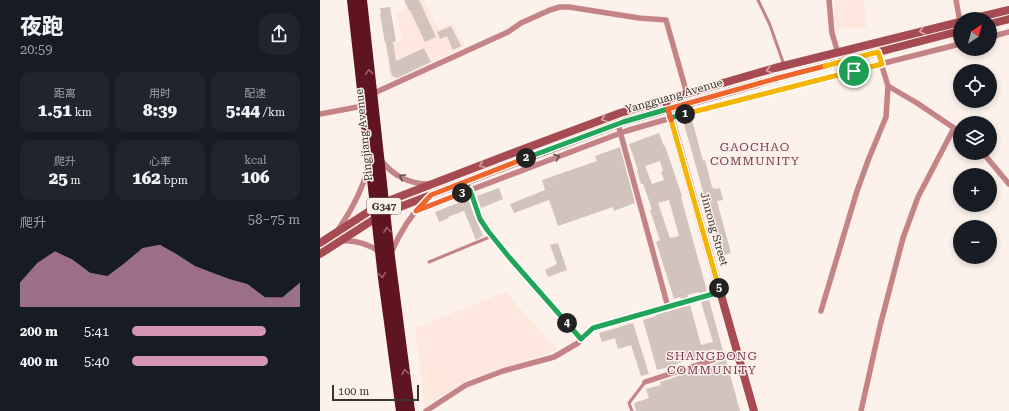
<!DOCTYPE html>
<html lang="zh">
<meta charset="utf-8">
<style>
body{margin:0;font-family:"Roboto Serif","Noto Sans SC",serif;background:#20242c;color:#f1f3f6;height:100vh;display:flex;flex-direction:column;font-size:15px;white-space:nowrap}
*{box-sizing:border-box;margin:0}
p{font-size:13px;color:#9ea1a6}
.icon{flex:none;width:22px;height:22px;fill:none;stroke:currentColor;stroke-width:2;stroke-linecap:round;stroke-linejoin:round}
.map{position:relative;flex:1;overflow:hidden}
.drawer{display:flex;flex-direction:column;background:#171b24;width:320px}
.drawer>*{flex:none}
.needle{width:26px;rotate:36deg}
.controls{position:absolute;left:633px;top:12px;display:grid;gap:8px}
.controls a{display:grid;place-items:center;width:44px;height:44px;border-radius:50%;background:#171b24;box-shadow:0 2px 6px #0003;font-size:20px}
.scale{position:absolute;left:12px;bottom:10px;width:87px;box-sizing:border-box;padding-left:4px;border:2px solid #3a3432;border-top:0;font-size:11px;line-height:14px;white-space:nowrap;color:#3a3432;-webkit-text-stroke:3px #fdf1ec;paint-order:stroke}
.pin{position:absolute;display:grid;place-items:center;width:34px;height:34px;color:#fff;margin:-17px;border:2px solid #fff;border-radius:50%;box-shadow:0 1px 4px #0007}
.km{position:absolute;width:20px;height:20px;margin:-10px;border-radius:50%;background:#222;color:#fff;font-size:11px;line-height:20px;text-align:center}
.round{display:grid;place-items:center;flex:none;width:42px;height:42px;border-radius:16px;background:#20242c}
.overview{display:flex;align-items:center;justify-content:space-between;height:68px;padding:0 20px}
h1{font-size:22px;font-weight:800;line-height:30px}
.stats{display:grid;grid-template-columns:repeat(3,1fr);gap:6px;height:68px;padding:4px 20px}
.stats div{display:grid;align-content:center;border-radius:10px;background:#20242c;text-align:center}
.stats b{font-size:17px;font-weight:800}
.stats small{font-size:11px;font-weight:400}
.stats p{font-size:11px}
.chart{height:112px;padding:8px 20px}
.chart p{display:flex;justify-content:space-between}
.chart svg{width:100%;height:72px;margin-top:4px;fill:#d395b2;opacity:.7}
ul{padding:0 20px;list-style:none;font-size:13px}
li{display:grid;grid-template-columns:64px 48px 1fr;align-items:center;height:30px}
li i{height:10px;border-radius:5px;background:#d395b2}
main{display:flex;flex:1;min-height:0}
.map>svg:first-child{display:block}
</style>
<main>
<section class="drawer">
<div class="overview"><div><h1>夜跑</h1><p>20:59</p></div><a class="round"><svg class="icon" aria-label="share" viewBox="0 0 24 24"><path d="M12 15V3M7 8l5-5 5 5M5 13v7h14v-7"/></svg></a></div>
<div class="stats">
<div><p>距离</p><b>1.51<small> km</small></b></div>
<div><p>用时</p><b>8:39</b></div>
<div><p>配速</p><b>5:44<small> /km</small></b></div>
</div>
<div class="stats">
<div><p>爬升</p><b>25<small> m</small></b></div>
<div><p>心率</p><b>162<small> bpm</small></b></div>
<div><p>kcal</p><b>106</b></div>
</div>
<div class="chart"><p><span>爬升</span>58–75 m</p>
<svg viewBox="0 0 160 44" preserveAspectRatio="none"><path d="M0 44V29L10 17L20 10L30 15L40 23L50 25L60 17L70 8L80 6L90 12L100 19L110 23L120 27L130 30L140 38L150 38L160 29V44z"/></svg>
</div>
<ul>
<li><b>200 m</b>5:41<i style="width:80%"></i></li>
<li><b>400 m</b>5:40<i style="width:81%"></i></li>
</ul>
</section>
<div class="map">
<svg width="689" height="411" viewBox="0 0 689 411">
<rect width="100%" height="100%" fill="#fdf1ec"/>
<!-- built -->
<path fill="#fee7dd" d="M83,0H104L119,30L133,22L145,46L73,81L70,76L65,44L82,41L77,13L87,8Z
M514,0H544L546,28L516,29Z
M185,292L238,350L148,380L105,406L95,328Z"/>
<!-- building -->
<path fill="#d2c3bd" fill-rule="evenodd" d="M84,0H99L116,37L105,42L90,10H89Z
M70,7L76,41L73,42L76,61L104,48L111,62L77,78L73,76L71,73L66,43H65L60,14H61L60,8Z
M131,26L141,46L133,50L127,36L120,39L117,32Z
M372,120L383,161L385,160L392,187L395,189L400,188L403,200L397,201L411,253L401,256L364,124L366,121Z
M339,133L344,146H345L362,196L361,197L387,291L379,293V292L367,295L368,297L361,299L360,297L354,299L336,242L340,240L330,210L332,209L323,184H321L317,171L318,170L309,144ZM340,161L343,171L341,172L344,180L332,184L325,166ZM349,200L359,236L350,238L338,203Z
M300,147L315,203L294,211L293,207L238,226L229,200L194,213L190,204L225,190L222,180L277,161L275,156Z
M179,188L183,199L161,208L157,196Z
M148,199L156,220L163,236L156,240L144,211L128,217L129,218L119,222L115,212Z
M238,243L247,270L228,277L225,270L237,264L230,245Z
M389,300L403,351L396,353L395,349L383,352L384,355L356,364L357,365L337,370L323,320L336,316V315L370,305L381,345L393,342L381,302Z
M313,323L329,374L321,376L311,345L298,349L295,338L282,342L279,333Z
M406,360L420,411H316L314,403L329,398L326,389L341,385L340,382Z"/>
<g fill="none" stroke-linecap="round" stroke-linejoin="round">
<!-- lane -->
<path stroke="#c48485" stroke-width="3" d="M438,0L450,25L464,65
M109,262L172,236
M312,411L309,403L325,382"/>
<!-- street -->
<path stroke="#c48485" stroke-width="5.5" d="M509,0L512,33L518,53
M636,0L640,22
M670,37L689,32
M568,86L597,103L640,132
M52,94L188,32L201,23L230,10L240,7H249L319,18L346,20L367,94
M0,114L43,106
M298,124L348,307
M663,153L689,184
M61,160C72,175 89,184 108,184
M149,187L160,219L168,231L189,257L261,339
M95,211L306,131L382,109L640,44
M18,230C31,211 42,191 48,168
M22,241C36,240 48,244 60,252
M71,253C80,232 92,213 108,197
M501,311L537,191L549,158L566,117L568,86L558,53
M325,382L417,352
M106,411L146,385L183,371L234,357L258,343L273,328L400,292
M541,411L560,326L583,238L598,197L634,128"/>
<!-- secondary -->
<path stroke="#a54b51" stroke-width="8" d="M651,19L689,10
M670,24L689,19
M347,105L434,411
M0,243L48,212L68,201L185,156L300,113L455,68L640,22
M0,254L53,220L72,210L189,165L303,122L458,78L640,31"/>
<!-- highway -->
<path stroke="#5e151f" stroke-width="10" d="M32,0L63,278L81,411
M42,0L70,257L90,411"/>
</g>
<!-- one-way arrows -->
<defs><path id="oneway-chevron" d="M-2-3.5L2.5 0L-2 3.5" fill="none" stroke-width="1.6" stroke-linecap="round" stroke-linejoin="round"/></defs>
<g stroke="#d5a6a6">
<use href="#oneway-chevron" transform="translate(602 31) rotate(166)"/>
<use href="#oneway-chevron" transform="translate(449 70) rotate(164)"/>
<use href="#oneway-chevron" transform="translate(284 119) rotate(160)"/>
<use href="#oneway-chevron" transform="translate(162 165) rotate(159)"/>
</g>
<g stroke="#966267">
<use href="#oneway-chevron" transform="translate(49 72) rotate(-96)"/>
<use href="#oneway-chevron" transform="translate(67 230) rotate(-97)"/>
<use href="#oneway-chevron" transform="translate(62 275) rotate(83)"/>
<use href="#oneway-chevron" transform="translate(85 372) rotate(-98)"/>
</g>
<g stroke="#634c4b">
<use href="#oneway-chevron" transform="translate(237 157) rotate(-20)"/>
<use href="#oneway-chevron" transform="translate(82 177) rotate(-153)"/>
</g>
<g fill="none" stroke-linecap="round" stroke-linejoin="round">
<!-- split-1 casing -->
<g stroke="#fff" stroke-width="8">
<path id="split-1" d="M365,114L534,71"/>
</g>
<!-- split-2 casing -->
<g stroke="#fff" stroke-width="8">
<path id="split-2" d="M206,158L303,122L348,109L350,118L365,114"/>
</g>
<!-- split-3 casing -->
<g stroke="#fff" stroke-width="8">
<path id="split-3" d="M142,193L96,211L111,195L206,158"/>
</g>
<!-- split-4 casing -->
<g stroke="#fff" stroke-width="8">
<path id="split-4" d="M142,193L150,190L160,219L168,231L189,257L247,323"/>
</g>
<!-- split-5 casing -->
<g stroke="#fff" stroke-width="8">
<path id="split-5" d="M247,323L261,339L273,328L400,292L399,288"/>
</g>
<!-- split-6 casing -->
<g stroke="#fff" stroke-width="8">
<path id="split-6" d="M351,120L399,288"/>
</g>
<!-- split-7 casing -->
<g stroke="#fff" stroke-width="8">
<path id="split-7" d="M351,120L348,109L458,78L505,66"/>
</g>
<!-- split-8 casing -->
<g stroke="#fff" stroke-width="8">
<path id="split-8" d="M505,66L558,52L562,64L534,71"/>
</g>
<!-- split-1 -->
<use href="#split-1" stroke="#f5b400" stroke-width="5"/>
<!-- split-2 -->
<use href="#split-2" stroke="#22a559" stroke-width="5"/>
<!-- split-3 -->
<use href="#split-3" stroke="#f0652b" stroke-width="5"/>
<!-- split-4 -->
<use href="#split-4" stroke="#22a559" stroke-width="5"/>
<!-- split-5 -->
<use href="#split-5" stroke="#22a559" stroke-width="5"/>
<!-- split-6 -->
<use href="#split-6" stroke="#f5b400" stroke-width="5"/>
<!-- split-7 -->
<use href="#split-7" stroke="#f0652b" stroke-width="5"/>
<!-- split-8 -->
<use href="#split-8" stroke="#f5b400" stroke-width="5"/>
</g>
<g text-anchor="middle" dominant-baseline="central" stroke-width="3" stroke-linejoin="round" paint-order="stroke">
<!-- shield labels -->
<rect fill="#fdf1ec" stroke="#746d6a" stroke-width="1" x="47" y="198" width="34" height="16" rx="3"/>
<g font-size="10" font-weight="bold" fill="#3a3432">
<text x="64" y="206">G347</text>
</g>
<!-- street labels -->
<g font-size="11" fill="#3a3432" stroke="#fdf1ec">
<text transform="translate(354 96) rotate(-16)">Yangguang Avenue</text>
<text transform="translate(44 135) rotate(-96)">Pingjiang Avenue</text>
<text transform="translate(394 229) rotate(74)">Jinrong Street</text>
</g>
<!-- neighbourhood labels -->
<g font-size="12" letter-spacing="1" fill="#7c374f" stroke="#fdf1ec">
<text x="435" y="147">GAOCHAO<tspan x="435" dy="14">COMMUNITY</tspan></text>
<text x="392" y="356">SHANGDONG<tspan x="392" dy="14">COMMUNITY</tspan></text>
</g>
</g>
</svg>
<div class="controls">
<a><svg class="needle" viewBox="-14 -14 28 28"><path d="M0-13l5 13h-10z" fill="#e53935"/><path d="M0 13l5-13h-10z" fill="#9ea1a6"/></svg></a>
<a><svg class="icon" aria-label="locate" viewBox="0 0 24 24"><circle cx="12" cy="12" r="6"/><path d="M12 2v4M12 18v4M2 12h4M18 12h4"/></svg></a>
<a><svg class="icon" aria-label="layers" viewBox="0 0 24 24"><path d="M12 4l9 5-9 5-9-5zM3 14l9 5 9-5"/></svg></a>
<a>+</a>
<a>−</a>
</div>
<div class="scale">100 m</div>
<div class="pin" style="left:534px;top:71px;background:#1e9e55"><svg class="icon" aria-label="arrive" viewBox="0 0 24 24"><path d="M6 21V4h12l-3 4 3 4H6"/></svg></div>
<b class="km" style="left:365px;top:114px">1</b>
<b class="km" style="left:206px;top:158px">2</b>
<b class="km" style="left:142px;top:193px">3</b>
<b class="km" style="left:247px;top:323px">4</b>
<b class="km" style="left:399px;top:288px">5</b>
</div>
</main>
